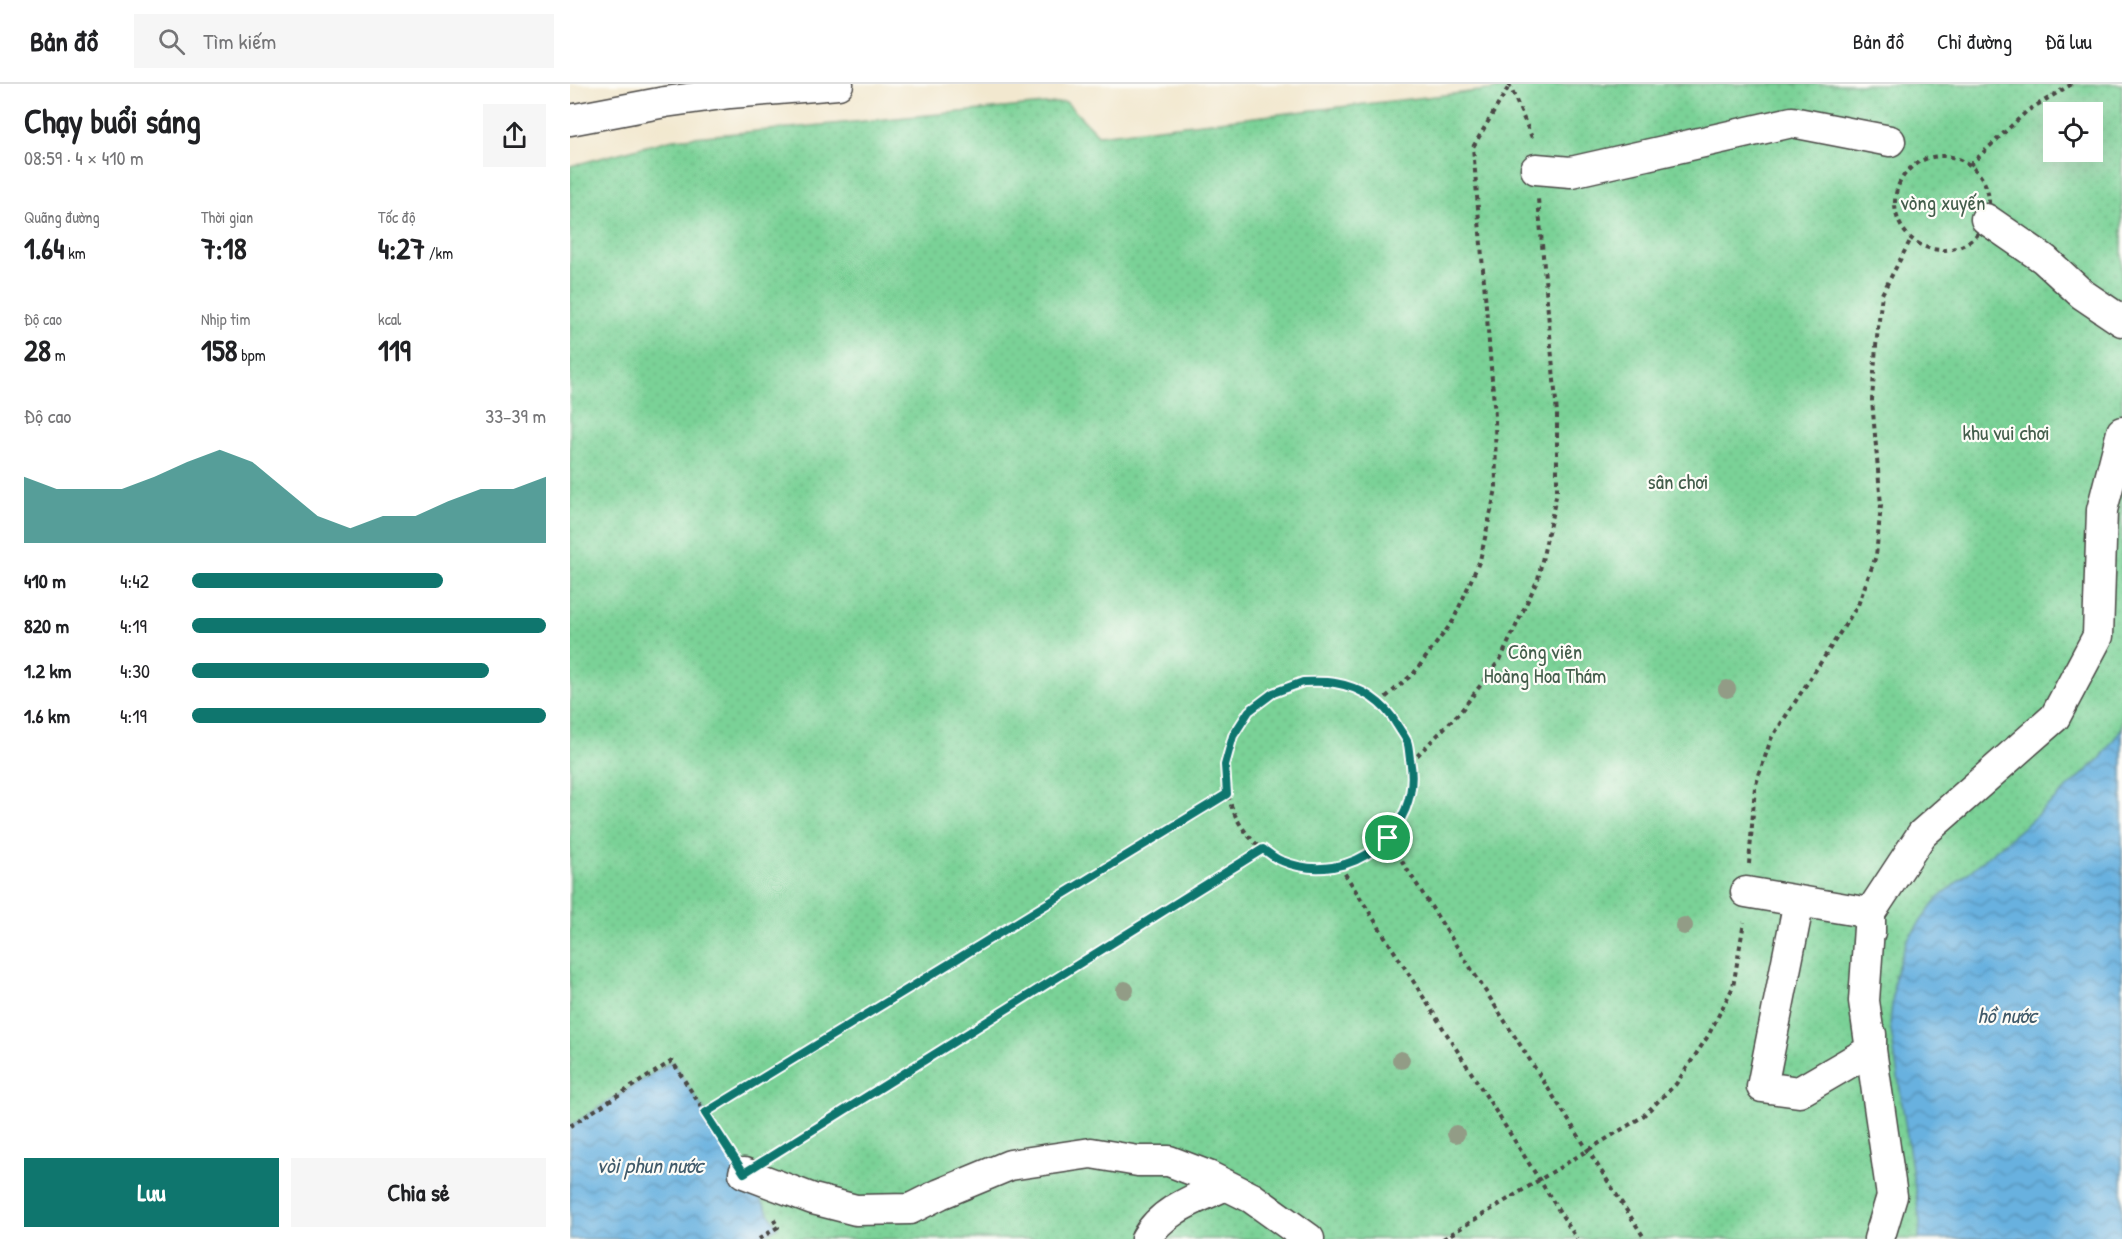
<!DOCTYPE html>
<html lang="vi">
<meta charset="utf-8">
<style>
body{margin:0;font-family:"Patrick Hand",sans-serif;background:#f6f6f6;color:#202124;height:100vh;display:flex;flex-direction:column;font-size:22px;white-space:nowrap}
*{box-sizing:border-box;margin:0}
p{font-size:20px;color:#757577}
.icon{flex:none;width:33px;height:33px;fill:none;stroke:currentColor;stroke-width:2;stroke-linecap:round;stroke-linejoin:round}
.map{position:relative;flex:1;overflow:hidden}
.sheet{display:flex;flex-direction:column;background:#fff;width:570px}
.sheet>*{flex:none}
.fabs{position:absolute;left:1473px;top:18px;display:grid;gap:12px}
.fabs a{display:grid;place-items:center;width:60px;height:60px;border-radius:0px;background:#fff;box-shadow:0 6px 24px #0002;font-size:30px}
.pin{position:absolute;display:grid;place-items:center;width:51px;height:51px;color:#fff;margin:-26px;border:3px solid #fff;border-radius:50%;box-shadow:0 2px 6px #0007}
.round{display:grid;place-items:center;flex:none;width:63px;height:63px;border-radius:0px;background:#f6f6f6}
.head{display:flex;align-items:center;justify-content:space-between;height:102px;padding:0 24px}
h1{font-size:33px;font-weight:800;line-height:45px}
.stats{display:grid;grid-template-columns:repeat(3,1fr);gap:9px;height:102px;padding:6px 24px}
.stats div{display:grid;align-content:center}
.stats b{font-size:30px;font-weight:800}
.stats small{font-size:16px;font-weight:400}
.stats p{font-size:16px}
.chart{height:168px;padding:12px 24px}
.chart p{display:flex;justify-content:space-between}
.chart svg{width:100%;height:108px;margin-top:6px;fill:#0f766e;opacity:.7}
.primary-button{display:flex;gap:12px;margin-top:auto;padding:12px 24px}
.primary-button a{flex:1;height:69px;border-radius:0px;background:#0f766e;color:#fff;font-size:24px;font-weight:800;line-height:69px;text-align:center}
.primary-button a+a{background:#f6f6f6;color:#202124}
ul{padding:0 24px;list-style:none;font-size:20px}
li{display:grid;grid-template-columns:96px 72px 1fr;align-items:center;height:45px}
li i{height:15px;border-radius:8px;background:#0f766e}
header{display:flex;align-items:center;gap:36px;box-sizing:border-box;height:84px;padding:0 30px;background:#fff;border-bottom:2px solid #e0e0e0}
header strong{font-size:28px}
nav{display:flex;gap:33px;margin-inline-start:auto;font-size:21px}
.search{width:420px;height:54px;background:#f6f6f6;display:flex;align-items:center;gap:15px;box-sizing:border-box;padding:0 21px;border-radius:0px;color:#757577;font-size:22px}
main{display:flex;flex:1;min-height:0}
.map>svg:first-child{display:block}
</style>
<header>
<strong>Bản đồ</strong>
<div class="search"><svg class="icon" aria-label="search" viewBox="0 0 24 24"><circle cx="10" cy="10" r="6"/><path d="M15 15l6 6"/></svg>Tìm kiếm</div>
<nav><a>Bản đồ</a><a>Chỉ đường</a><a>Đã lưu</a></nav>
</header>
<main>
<section class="sheet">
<div class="head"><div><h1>Chạy buổi sáng</h1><p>08:59 · 4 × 410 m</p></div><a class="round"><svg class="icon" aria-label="share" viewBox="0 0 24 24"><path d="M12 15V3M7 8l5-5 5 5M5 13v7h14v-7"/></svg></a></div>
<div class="stats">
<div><p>Quãng đường</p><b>1.64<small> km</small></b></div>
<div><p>Thời gian</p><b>7:18</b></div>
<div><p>Tốc độ</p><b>4:27<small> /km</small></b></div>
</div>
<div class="stats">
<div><p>Độ cao</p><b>28<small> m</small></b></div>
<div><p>Nhịp tim</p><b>158<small> bpm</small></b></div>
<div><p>kcal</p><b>119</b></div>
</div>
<div class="chart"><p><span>Độ cao</span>33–39 m</p>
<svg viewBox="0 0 160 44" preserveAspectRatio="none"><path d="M0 44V17L10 22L20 22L30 22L40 17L50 11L60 6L70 11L80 22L90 33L100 38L110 33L120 33L130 27L140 22L150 22L160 17V44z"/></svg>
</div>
<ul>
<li><b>410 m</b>4:42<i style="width:71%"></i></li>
<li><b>820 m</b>4:19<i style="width:100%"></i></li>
<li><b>1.2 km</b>4:30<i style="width:84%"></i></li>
<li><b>1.6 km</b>4:19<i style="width:100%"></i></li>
</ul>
<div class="primary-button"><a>Lưu</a><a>Chia sẻ</a></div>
</section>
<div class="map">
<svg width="1552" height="1155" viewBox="0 0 1552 1155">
<defs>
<pattern id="park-dots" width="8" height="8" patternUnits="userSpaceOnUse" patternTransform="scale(1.5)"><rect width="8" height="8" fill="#7ad297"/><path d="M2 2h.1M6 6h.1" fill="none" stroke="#6ab482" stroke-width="1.8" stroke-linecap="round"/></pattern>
<pattern id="water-waves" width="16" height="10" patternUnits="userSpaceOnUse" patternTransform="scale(1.5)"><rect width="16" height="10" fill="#68b1df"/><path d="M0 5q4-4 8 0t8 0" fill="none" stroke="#5690b5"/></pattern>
</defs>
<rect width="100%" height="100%" fill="#fdfcf7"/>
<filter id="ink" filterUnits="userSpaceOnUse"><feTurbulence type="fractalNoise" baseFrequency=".0167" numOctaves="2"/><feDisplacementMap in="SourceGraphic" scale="12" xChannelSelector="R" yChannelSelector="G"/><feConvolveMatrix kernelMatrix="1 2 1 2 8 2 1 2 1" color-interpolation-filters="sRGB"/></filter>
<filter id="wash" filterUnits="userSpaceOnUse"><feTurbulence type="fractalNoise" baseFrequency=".008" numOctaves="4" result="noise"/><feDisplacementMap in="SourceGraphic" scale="24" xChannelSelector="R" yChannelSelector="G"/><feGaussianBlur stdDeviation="1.35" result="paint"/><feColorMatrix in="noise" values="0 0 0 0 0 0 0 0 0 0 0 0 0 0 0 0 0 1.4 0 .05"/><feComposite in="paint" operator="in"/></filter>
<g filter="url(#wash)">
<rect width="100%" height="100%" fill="#f2e8cf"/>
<!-- park -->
<path fill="url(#park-dots)" stroke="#527e61" stroke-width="1.5" fill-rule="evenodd" d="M969,0H1552V1155H0V82L103,55L496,18L528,51ZM1484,28H1522V68H1484Z"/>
<!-- water -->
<path fill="url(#water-waves)" stroke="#4a6e85" stroke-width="1.5" d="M1552,640V1155H1349L1350,1138L1320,940L1325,891L1337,856L1367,815L1458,739L1530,675L1551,645Z
M102,977L208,1143L189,1155H0V1042Z"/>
</g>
<g filter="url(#ink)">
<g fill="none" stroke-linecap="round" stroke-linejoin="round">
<!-- street casing -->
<g stroke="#494744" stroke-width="33">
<path id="street" d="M0,36L95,18L160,9L268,0
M966,85L1001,88L1222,38L1320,57
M1416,135L1474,175L1512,210L1552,237
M1176,808L1300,829V848
M1229,817L1192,1003L1229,1008L1301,966V950
M174,1089L243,1115L286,1126L340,1125L370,1110L440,1081L521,1069L568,1077H599L638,1092L682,1114L739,1155
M576,1155C591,1126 628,1114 656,1101
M1309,1155L1322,1112L1294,917L1300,829L1352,750L1485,633L1528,552L1532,426L1552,348"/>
</g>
<!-- path -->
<path stroke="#494744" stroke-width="4" stroke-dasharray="4.5 4.5" stroke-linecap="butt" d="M939,0L963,56
M1325 119a47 47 0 1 1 94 0a47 47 0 1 1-94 0Z
M1400,81L1457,27L1502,0
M656 691a93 93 0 1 1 186 0a93 93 0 1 1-186 0Z
M809,619L844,589L883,537L910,476L926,405L925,332L903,63L938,4
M841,678L891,627L931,574L968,495L987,408V330L968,115
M817,754L1075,1155
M1179,780L1185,703L1201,655L1288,521L1306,472L1311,421L1302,316L1306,262L1312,210L1341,155
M770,782L1007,1155
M135,1029L657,710
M0,1042L102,977L159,1066
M205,1069L693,765
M189,1155L208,1143L202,1133
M873,1155L1072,1033L1106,1000L1138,952L1163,903L1174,838"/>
<!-- street -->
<use href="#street" stroke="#fff" stroke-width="30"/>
</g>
<!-- trees -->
<g fill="#929c86">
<circle cx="1157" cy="605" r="9"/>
<circle cx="1114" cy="842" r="9"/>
<circle cx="555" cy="906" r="9"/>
<circle cx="831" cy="976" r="9"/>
<circle cx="886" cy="1050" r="9"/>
</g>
</g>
<g fill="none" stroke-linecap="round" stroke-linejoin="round" filter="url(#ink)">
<!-- route casing -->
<g stroke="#fff" stroke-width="12">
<path id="route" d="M733,598C744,598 755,597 765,599C791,603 815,619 827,641C830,646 834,651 837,657C839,662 839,669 840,675C854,747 780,805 712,777C705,775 699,769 693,765L174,1089L135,1029L657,710L655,681L663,652L679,627L703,609Z"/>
</g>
<!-- route -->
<use href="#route" stroke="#0f766e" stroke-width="8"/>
</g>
<g text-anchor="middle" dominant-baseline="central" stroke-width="4.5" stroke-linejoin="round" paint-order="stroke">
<!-- park labels -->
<g font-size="21" fill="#435d4b" stroke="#fdfcf7">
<text x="1373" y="118">vòng xuyến</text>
<text x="1436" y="348">khu vui chơi</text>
<text x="1108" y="397">sân chơi</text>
<text x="975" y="567">Công viên<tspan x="975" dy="24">Hoàng Hoa Thám</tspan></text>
</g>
<!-- water labels -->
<g font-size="22" font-style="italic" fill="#405a6a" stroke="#fdfcf7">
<text x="1437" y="931">hồ nước</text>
<text x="80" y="1081">vòi phun nước</text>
</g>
</g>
</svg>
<div class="fabs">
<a><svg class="icon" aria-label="locate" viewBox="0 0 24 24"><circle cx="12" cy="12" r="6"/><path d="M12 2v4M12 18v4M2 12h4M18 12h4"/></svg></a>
</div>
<div class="pin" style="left:818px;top:754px;background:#1e9e55"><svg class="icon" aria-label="arrive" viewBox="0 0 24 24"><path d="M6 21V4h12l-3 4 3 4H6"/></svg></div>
</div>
</main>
